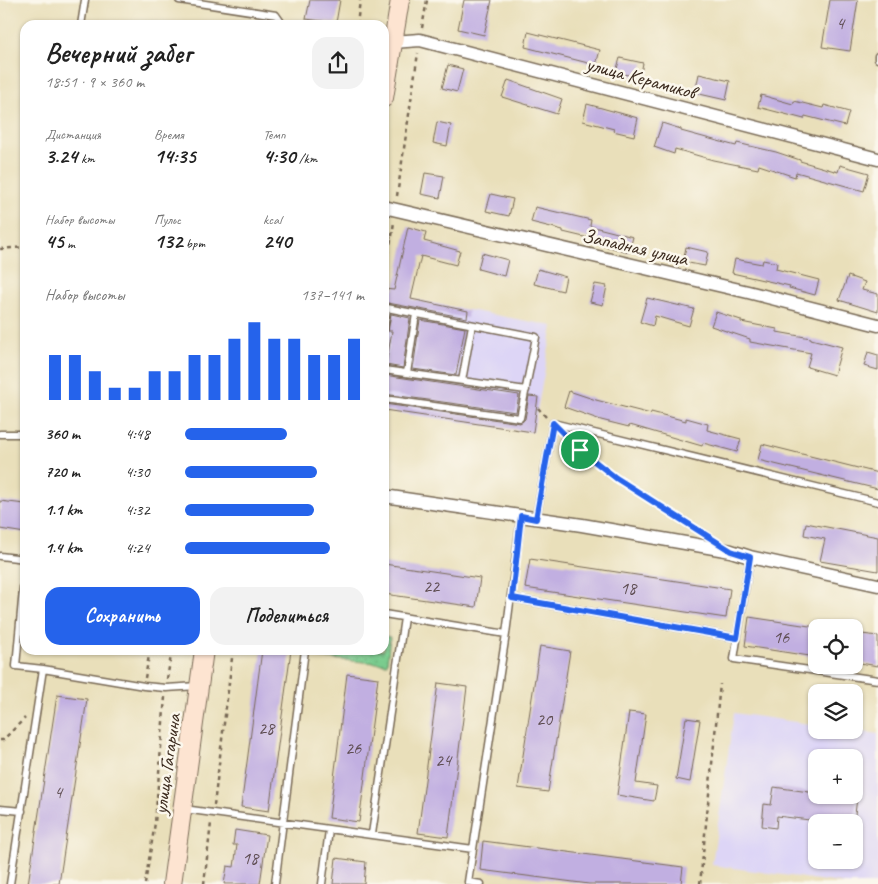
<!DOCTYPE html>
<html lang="ru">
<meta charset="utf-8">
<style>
body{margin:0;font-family:Caveat,sans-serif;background:#f2f2f2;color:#222;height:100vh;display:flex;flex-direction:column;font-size:19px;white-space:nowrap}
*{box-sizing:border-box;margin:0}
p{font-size:16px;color:#767676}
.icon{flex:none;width:28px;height:28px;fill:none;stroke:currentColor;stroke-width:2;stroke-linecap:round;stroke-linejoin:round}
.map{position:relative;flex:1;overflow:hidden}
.drawer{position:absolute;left:20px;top:20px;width:369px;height:635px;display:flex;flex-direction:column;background:#fff;border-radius:15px;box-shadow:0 1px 4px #0004}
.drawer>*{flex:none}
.tools{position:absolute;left:808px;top:619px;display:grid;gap:10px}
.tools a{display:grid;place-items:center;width:55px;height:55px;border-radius:10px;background:#fff;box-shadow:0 1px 4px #0004;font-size:25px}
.pin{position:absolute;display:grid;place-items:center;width:42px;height:42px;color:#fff;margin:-21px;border:2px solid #fff;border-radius:50%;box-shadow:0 1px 5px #0007}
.round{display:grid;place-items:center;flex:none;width:52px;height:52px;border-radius:15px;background:#f2f2f2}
.summary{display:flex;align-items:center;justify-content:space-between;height:85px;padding:0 25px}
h1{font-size:28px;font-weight:700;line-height:38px}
.stats{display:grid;grid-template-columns:repeat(3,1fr);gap:8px;height:85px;padding:5px 25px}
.stats div{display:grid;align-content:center}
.stats b{font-size:21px;font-weight:700}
.stats small{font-size:14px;font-weight:400}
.stats p{font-size:14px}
.chart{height:140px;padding:10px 25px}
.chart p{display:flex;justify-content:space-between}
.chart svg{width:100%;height:90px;margin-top:5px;stroke:#2563eb;stroke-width:6}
.action{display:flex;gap:10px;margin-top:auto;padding:10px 25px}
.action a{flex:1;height:58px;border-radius:15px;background:#2563eb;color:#fff;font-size:20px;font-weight:700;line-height:58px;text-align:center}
.action a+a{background:#f2f2f2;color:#222}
ul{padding:0 25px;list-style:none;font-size:16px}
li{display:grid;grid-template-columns:80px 60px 1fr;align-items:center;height:38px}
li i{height:12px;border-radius:6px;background:#2563eb}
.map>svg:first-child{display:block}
</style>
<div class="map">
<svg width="878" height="884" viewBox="0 0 878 884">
<defs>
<pattern id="green-dots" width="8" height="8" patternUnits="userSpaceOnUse" patternTransform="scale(1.25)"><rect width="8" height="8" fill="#7acc8e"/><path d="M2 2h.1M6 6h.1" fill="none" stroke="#6aaf7a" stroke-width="1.8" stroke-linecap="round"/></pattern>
</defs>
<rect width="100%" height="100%" fill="#fbf7ec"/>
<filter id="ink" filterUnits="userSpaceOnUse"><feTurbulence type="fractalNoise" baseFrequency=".02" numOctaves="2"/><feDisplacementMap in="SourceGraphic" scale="10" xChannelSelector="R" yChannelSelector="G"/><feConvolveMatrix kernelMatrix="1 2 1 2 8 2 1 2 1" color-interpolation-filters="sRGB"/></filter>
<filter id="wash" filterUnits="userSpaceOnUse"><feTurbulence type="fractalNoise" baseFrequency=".0096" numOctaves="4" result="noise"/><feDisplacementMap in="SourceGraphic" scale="20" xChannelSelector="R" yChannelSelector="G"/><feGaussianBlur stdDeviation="1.12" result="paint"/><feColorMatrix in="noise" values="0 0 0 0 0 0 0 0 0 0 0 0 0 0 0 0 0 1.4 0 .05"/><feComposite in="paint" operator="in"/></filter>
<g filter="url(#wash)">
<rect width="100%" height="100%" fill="#e9dfba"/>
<!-- built -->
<path fill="#ddd5f6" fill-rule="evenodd" d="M384,294L553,326L533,432L384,411Z
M734,713L816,725V730H852L878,734V884H847L712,865ZM816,758H854V795H816ZM816,822H854V860H816Z"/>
<!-- green -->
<path fill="url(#green-dots)" stroke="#5a7b56" d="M384,636L390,637L387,664L320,658V650H384Z"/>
<g id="blocks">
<!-- building -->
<path fill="#c1afe1" d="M310,0H340L336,23L306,19Z
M464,0H492L484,35L458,29Z
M830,0H858L850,51L822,47Z
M528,32L600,50L596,65L525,47Z
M620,58L643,63L640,78L616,72Z
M448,65L463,69L457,92L442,88Z
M699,74L730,81L726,100L695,93Z
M508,80L562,99L557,114L502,97Z
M761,95L793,104L794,101L823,108L824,105L849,112L845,126L805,116L804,119L758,107Z
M587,104L638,118L634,136L613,131L614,129L583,121Z
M437,122L451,125L447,146L433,143Z
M662,123L681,129V131L736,146L737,143L776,152L800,160V161L838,172L840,165L869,173L864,191L796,172L795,177L759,165L758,169L713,160L675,149L674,154L654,147Z
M425,173L444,176L440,198L421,194Z
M491,194L513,199L509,216L486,211Z
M535,207L591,220L590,226L633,237L629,252L604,246L605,242L563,232V230L531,222Z
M408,227L426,232L424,241L460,251L456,265L421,256L411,299L468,311L467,318L388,303L384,304V289L394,290Z
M686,247L708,252L705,266L683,262Z
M482,253L508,260L504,276L478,269Z
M735,259L762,264L763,260L777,263L776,269L819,280L815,295L789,288L790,286L732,273Z
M538,269L566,277L563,291L534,284Z
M848,276L865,282L862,290L878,294V312L839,300Z
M595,284L607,286L603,305L590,302Z
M647,298L694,309L689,326L655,316L653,326L640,322Z
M716,312L741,320V322L777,329V332L811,338V339L842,347L834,375L807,367L811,353L750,342V339L711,326Z
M391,314L410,318L403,368L386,365L392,331H388Z
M420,320L465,328L456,375L413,369Z
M868,352L878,355V370L864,366Z
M384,375L519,395L516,412L384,394Z
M569,391L596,400L651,414V412L686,421V418L708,424L707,430L741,439L737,452L703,443L702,446L630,425L629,427L601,420L564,407Z
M529,396L538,397L533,432L384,410V404L520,423L525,419Z
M762,444L878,473V489L758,460Z
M0,501L25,504V533L0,529Z
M806,523L878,537V571L820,561L825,539L804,535Z
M530,559L730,589L726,618L525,588Z
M384,564L480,578L476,607L384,594Z
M749,617L816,627V657L745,646Z
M854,633L878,636V666L854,662Z
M540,646L570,651L548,792L518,788Z
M262,650H291L269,811L241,807Z
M347,674L378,678L359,822L329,818Z
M438,683L467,687L448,837L418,833Z
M57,695L87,699L59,884H28Z
M629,712L646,714L636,783L657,786L654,801L617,795Z
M686,718L700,720L690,782L676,779Z
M774,787L816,793V795H833L857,798L854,822H826L777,816L776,828L762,826L764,804L771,805Z
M235,830L267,835L260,884H224L227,866L234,867L237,845H233Z
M483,841L683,867L681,884H589L480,870Z
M336,858L366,862L364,884H333Z"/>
</g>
</g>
<g filter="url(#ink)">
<use href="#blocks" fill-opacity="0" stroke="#786955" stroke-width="1"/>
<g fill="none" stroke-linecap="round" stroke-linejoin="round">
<!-- service casing -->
<g stroke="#786955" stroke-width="9">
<path id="service" d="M179,0L276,15L283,25
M81,25L85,0
M878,56V59
M384,329L387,308L536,337L520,418L384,399
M384,370L526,390
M407,373L416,314
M462,381L472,325
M0,434H25
M536,519L553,423L878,502
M0,556L25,559
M750,557L734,659L878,680
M25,568L16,666L43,669
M512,598L737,638
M384,614L506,634
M0,809L22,811
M184,809L473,849L468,882L481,884
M372,834L404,618
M473,849L506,634L521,516
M10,884L43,669L144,686L166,688L198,686
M275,884L305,650
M322,884L329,830"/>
</g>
<!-- minor casing -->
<g stroke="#786955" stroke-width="15">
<path id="minor" d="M393,42L420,40L878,159
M384,207L748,292L878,325
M384,496L582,525L731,551L750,557L878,585"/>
</g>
<!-- secondary casing -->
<g stroke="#786955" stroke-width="20">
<path id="secondary" d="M384,98L400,0
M172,884L204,650"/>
</g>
<!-- path -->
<path stroke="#786955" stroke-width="2.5" stroke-dasharray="4 4" stroke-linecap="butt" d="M357,25L360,0
M422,28L427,0
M397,196L418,53
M384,244L391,237
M0,249L25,247
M384,267L392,236L394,222
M384,287L386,294
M538,408L546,417
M566,436C605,475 654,502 700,531
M145,678L150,650
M167,679L172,650
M0,740H3L25,718
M214,805L233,650
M145,884L155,823L165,697
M204,884L211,823
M700,884L720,684"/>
<!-- service -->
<use href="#service" stroke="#fff" stroke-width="6"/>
<!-- minor -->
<use href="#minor" stroke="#fff" stroke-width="12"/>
<!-- secondary -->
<use href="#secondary" stroke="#fde4d1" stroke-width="18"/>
</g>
</g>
<g fill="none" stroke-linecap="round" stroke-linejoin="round" filter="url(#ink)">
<!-- route casing -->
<g stroke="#fff" stroke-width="10">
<path id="route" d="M553,423L580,450L616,478L731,551L750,557L737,638L512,598L521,516L536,519Z"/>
</g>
<!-- route -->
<use href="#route" stroke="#2563eb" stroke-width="6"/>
</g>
<g text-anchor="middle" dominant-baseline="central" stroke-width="5" stroke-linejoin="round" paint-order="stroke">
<!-- number labels -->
<g font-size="18" fill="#5c4b4f">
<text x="840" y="23">4</text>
<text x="431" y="586">22</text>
<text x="628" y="588">18</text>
<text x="781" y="637">16</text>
<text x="544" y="719">20</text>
<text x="266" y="728">28</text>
<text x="353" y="748">26</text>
<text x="443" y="760">24</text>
<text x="58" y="792">4</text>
<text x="250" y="858">18</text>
</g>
<!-- street labels -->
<g font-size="20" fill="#3b2a1e" stroke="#fbf7ec">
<text transform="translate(641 78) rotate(15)">улица Керамиков</text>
<text transform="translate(635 247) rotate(13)">Западная улица</text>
<text transform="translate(167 764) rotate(-82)">улица Гагарина</text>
</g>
</g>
</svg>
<div class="tools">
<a><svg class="icon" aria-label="locate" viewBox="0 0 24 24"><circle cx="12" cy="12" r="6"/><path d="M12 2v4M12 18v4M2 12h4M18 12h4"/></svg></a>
<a><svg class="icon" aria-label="layers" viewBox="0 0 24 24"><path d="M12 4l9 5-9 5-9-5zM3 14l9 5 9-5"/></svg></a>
<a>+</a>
<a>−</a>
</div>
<div class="pin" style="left:580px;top:450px;background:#1e9e55"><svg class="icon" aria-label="arrive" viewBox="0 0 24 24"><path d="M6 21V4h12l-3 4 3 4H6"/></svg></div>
<section class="drawer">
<div class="summary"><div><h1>Вечерний забег</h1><p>18:51 · 9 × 360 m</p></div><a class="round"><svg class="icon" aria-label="share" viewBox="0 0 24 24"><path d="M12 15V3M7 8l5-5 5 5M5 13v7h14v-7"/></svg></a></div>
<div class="stats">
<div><p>Дистанция</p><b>3.24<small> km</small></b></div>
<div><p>Время</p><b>14:35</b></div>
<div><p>Темп</p><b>4:30<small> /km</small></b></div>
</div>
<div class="stats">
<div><p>Набор высоты</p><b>45<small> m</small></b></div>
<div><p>Пульс</p><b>132<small> bpm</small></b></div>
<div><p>kcal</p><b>240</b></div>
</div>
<div class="chart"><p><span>Набор высоты</span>137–141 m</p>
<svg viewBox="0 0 160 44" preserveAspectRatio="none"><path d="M5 44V22M15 44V22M25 44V30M35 44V38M45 44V38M55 44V30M65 44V30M75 44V22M85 44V22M95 44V14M105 44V6M115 44V14M125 44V14M135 44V22M145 44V22M155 44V14"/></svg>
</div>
<ul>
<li><b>360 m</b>4:48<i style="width:57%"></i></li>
<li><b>720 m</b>4:30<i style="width:74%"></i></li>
<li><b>1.1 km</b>4:32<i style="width:72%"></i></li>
<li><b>1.4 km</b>4:24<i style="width:81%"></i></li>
</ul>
<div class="action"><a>Сохранить</a><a>Поделиться</a></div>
</section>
</div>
